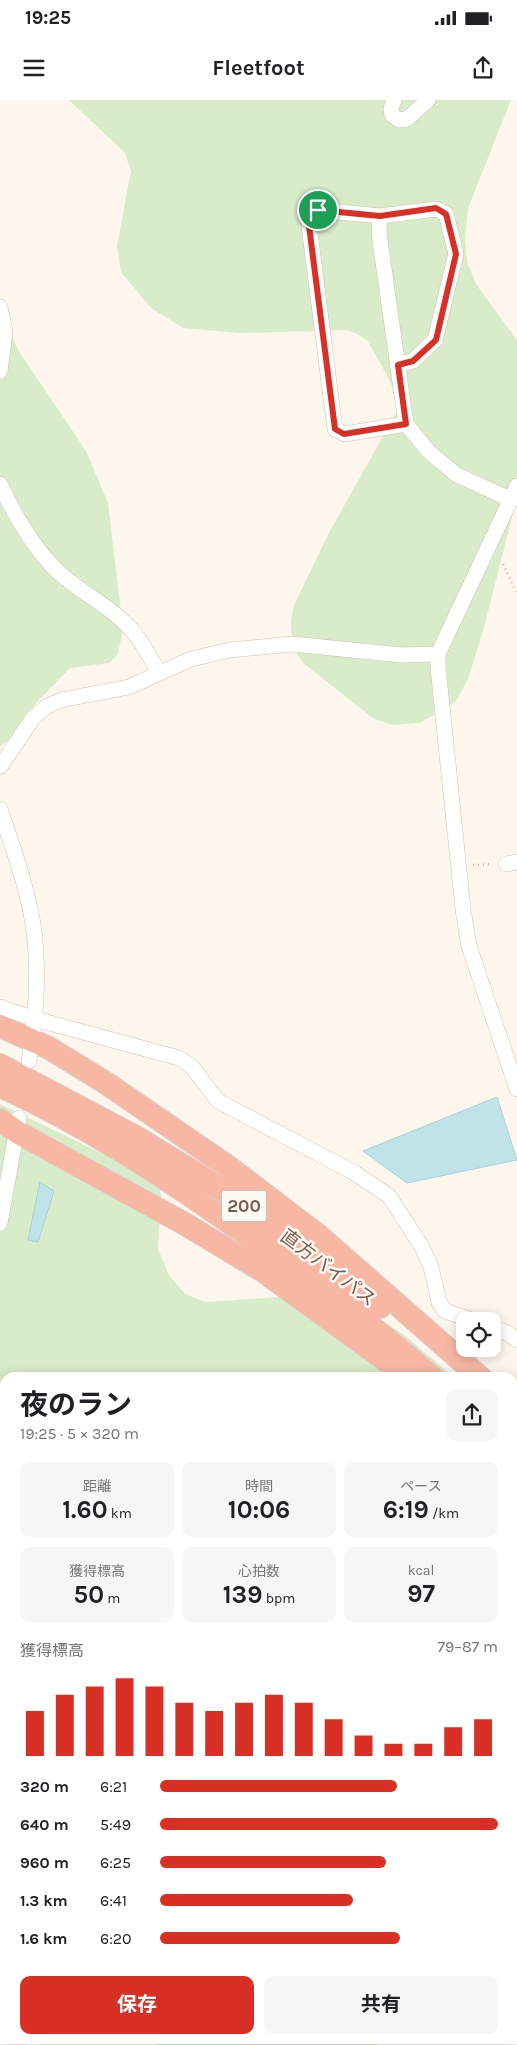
<!DOCTYPE html>
<html lang="ja">
<meta charset="utf-8">
<style>
body{margin:0;font-family:Karla,"Noto Sans JP",sans-serif;background:#f6f6f6;color:#202124;height:100vh;display:flex;flex-direction:column;font-size:19px;white-space:nowrap}
*{box-sizing:border-box;margin:0}
p{font-size:16px;color:#757577}
.icon{flex:none;width:28px;height:28px;fill:none;stroke:currentColor;stroke-width:2;stroke-linecap:round;stroke-linejoin:round}
.map{position:relative;flex:1;overflow:hidden}
.details{position:absolute;left:0px;top:1272px;width:518px;height:672px;display:flex;flex-direction:column;background:#fff;border-radius:15px 15px 0 0;box-shadow:0 2px 12px #0003}
.details>*{flex:none}
.tools{position:absolute;left:456px;top:1212px;display:grid;gap:10px}
.tools a{display:grid;place-items:center;width:45px;height:45px;border-radius:10px;background:#fff;box-shadow:0 2px 12px #0003;font-size:25px}
.pin{position:absolute;display:grid;place-items:center;width:42px;height:42px;color:#fff;margin:-21px;border:2px solid #fff;border-radius:50%;box-shadow:0 1px 5px #0007}
.round{display:grid;place-items:center;flex:none;width:52px;height:52px;border-radius:10px;background:#f6f6f6}
.overview{display:flex;align-items:center;justify-content:space-between;height:85px;padding:0 20px}
h1{font-size:28px;font-weight:700;line-height:38px}
.metrics{display:grid;grid-template-columns:repeat(3,1fr);gap:8px;height:85px;padding:5px 20px}
.metrics div{display:grid;align-content:center;border-radius:10px;background:#f6f6f6;text-align:center}
.metrics b{font-size:25px;font-weight:700}
.metrics small{font-size:14px;font-weight:400}
.metrics p{font-size:14px}
.chart{height:140px;padding:10px 20px}
.chart p{display:flex;justify-content:space-between}
.chart svg{width:100%;height:90px;margin-top:5px;stroke:#d93025;stroke-width:6}
.primary-button{display:flex;gap:10px;margin-top:auto;padding:10px 20px}
.primary-button a{flex:1;height:58px;border-radius:10px;background:#d93025;color:#fff;font-size:20px;font-weight:700;line-height:58px;text-align:center}
.primary-button a+a{background:#f6f6f6;color:#202124}
ul{padding:0 20px;list-style:none;font-size:16px}
li{display:grid;grid-template-columns:80px 60px 1fr;align-items:center;height:38px}
li i{height:12px;border-radius:6px;background:#d93025}
.status{display:flex;justify-content:space-between;align-items:center;height:35px;padding:0 25px;background:#fff;direction:ltr}
.status svg{height:14px;fill:currentColor}
header{display:flex;justify-content:space-between;align-items:center;height:65px;padding:0 20px;background:#fff;font-size:22px;font-weight:700}
.map>svg:first-child{display:block}
</style>
<div class="status"><b>19:25</b><svg viewBox="0 0 49 12"><path d="M0 12V9h3v3zM5 12V6h3v6zM10 12V3h3v9zM15 12V0h3v12zM26 1h20v11H26zM47 4h2v5h-2z"/></svg></div>
<header><svg class="icon" aria-label="menu" viewBox="0 0 24 24"><path d="M4 6h16M4 12h16M4 18h16"/></svg>Fleetfoot<svg class="icon" aria-label="share" viewBox="0 0 24 24"><path d="M12 15V3M7 8l5-5 5 5M5 13v7h14v-7"/></svg></header>
<div class="map">
<svg width="517" height="1945" viewBox="0 0 517 1945">
<rect width="100%" height="100%" fill="#fdf6ec"/>
<!-- green -->
<path fill="#d8ecc9" d="M69,0H511L468,108L465,137L467,162L476,184L517,240V398L483,531L468,579L456,601L438,613L419,623L393,625L374,619L303,563L292,545L291,520L294,505L330,431L396,313V297L388,277L367,240L357,234L347,230L242,233L183,228L151,208L121,172L117,146L131,71L125,53Z
M0,206L18,250L86,351L108,403L123,529L118,554L109,563L70,568L36,603L9,640L0,646Z
M0,1004L154,1079L159,1086L161,1096L158,1149L169,1175L185,1194L205,1202L279,1197L304,1193L373,1216L403,1234L454,1277L5,1278V1296L0,1279Z
M512,1328L517,1332V1829L512,1826Z
M154,1940H379L377,1945H157Z"/>
<!-- water -->
<path fill="#bfe3e8" stroke="#a5d3da" d="M497,997L517,1060L407,1083L363,1051Z
M40,1082L54,1091L38,1142L28,1140Z"/>
<g fill="none" stroke-linecap="round" stroke-linejoin="round">
<!-- minor casing -->
<g stroke="#d1beb0" stroke-width="16">
<path id="minor" d="M394,0L391,9L392,15L399,20L407,19L428,0
M380,116L379,133L406,324L429,352L457,375L512,400
M0,207L5,232L0,271
M397,265L413,261L435,240L456,154L446,114L436,109L380,116L318,110L308,118L335,329L345,334L406,324
M0,384C14,414 31,444 54,468C75,489 103,502 124,522C139,535 148,555 159,572
M517,386L438,554V567L463,809L469,846L517,989
M0,667L33,618L46,607L61,600L129,587L191,559L230,550L292,544L401,555L438,554
M0,709C11,742 23,774 30,808C41,858 37,911 29,961
M506,764L517,762
M0,907L35,919L179,958L192,967L218,1001L353,1072L389,1096L422,1147L431,1167L439,1202L445,1211L475,1221
M0,1123L19,1018
M492,1227L507,1233L517,1240
M512,1395H517
M0,1716L5,1748
M33,1940L34,1945"/>
</g>
<!-- highway casing -->
<g stroke="#dad1cd" stroke-width="24">
<path id="highway" d="M0,926L49,948L106,983L230,1068L318,1135L481,1278
M0,965L136,1037L223,1090L380,1207
M0,986C84,1024 162,1075 237,1128C305,1175 371,1223 433,1278
M0,1020L17,1032L185,1124L263,1171L410,1278
M512,1315L517,1319
M512,1349L517,1354"/>
</g>
<!-- path -->
<path stroke="#d9b8a5" stroke-width="2.5" stroke-dasharray="1 4" stroke-linecap="butt" d="M503,464L517,494
M473,765L492,764"/>
<!-- minor -->
<use href="#minor" stroke="#fff" stroke-width="15"/>
<!-- highway -->
<use href="#highway" stroke="#f7b7a3" stroke-width="22"/>
</g>
<g fill="none" stroke-linecap="round" stroke-linejoin="round">
<!-- route casing -->
<g stroke="#fff" stroke-width="10">
<path id="route" d="M436,108L446,114L456,154L436,240L413,261L398,265L406,324L344,334L335,329L308,118L318,110L380,116Z"/>
</g>
<!-- route -->
<use href="#route" stroke="#d93025" stroke-width="6"/>
</g>
<g text-anchor="middle" dominant-baseline="central" stroke-width="5" stroke-linejoin="round" paint-order="stroke">
<!-- shield labels -->
<rect fill="#fffaf3" stroke="#a28b7f" stroke-width="1" x="221.5" y="1090.5" width="45" height="31" rx="4"/>
<g font-size="18" font-weight="bold" fill="#7a5c4d">
<text x="244" y="1106">200</text>
</g>
<!-- street labels -->
<g font-size="19" fill="#7a5c4d" stroke="#fffaf3">
<text transform="translate(328 1168) rotate(37)">直方バイパス</text>
</g>
</g>
</svg>
<div class="tools">
<a><svg class="icon" aria-label="locate" viewBox="0 0 24 24"><circle cx="12" cy="12" r="6"/><path d="M12 2v4M12 18v4M2 12h4M18 12h4"/></svg></a>
</div>
<div class="pin" style="left:318px;top:110px;background:#1e9e55"><svg class="icon" aria-label="arrive" viewBox="0 0 24 24"><path d="M6 21V4h12l-3 4 3 4H6"/></svg></div>
<section class="details">
<div class="overview"><div><h1>夜のラン</h1><p>19:25 · 5 × 320 m</p></div><a class="round"><svg class="icon" aria-label="share" viewBox="0 0 24 24"><path d="M12 15V3M7 8l5-5 5 5M5 13v7h14v-7"/></svg></a></div>
<div class="metrics">
<div><p>距離</p><b>1.60<small> km</small></b></div>
<div><p>時間</p><b>10:06</b></div>
<div><p>ペース</p><b>6:19<small> /km</small></b></div>
</div>
<div class="metrics">
<div><p>獲得標高</p><b>50<small> m</small></b></div>
<div><p>心拍数</p><b>139<small> bpm</small></b></div>
<div><p>kcal</p><b>97</b></div>
</div>
<div class="chart"><p><span>獲得標高</span>79–87 m</p>
<svg viewBox="0 0 160 44" preserveAspectRatio="none"><path d="M5 44V22M15 44V14M25 44V10M35 44V6M45 44V10M55 44V18M65 44V22M75 44V18M85 44V14M95 44V18M105 44V26M115 44V34M125 44V38M135 44V38M145 44V30M155 44V26"/></svg>
</div>
<ul>
<li><b>320 m</b>6:21<i style="width:70%"></i></li>
<li><b>640 m</b>5:49<i style="width:100%"></i></li>
<li><b>960 m</b>6:25<i style="width:67%"></i></li>
<li><b>1.3 km</b>6:41<i style="width:57%"></i></li>
<li><b>1.6 km</b>6:20<i style="width:71%"></i></li>
</ul>
<div class="primary-button"><a>保存</a><a>共有</a></div>
</section>
</div>
